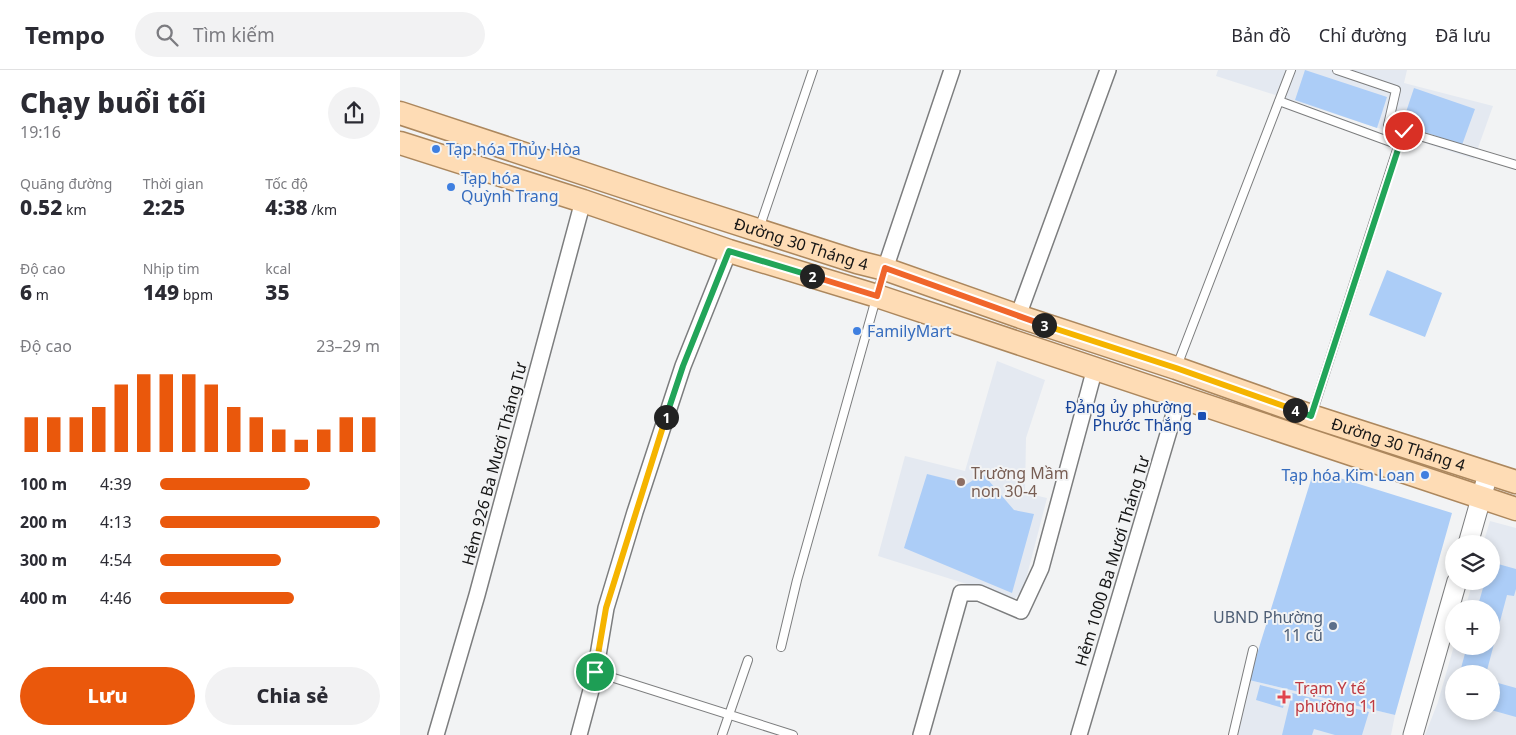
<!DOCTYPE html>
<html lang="vi">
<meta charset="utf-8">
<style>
body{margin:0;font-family:"Noto Sans",sans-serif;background:#f2f2f3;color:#2b2b33;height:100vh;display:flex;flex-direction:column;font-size:19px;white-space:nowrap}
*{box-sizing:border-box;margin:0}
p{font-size:16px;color:#7c7c81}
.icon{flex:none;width:28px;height:28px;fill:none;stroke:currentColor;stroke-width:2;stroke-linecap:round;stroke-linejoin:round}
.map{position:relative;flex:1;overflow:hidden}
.details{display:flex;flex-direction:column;background:#fff;width:400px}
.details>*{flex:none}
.tools{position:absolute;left:1045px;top:465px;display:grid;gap:10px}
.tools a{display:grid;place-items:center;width:55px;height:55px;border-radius:50%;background:#fff;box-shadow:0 2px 8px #0003;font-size:25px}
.pin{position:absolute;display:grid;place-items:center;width:42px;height:42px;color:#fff;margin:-21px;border:2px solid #fff;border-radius:50%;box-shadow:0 1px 5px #0007}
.km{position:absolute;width:25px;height:25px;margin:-12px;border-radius:50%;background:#222;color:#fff;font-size:14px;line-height:25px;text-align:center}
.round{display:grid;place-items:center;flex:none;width:52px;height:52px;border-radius:26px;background:#f2f2f3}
.head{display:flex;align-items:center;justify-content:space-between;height:85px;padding:0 20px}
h1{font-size:28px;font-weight:800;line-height:38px}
.figures{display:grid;grid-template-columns:repeat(3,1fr);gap:8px;height:85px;padding:5px 20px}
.figures div{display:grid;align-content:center}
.figures b{font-size:21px;font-weight:800}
.figures small{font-size:14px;font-weight:400}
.figures p{font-size:14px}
.chart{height:140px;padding:10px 20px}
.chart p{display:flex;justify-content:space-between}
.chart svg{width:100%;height:90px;margin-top:5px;stroke:#ea580c;stroke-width:6}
.action{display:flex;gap:10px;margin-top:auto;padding:10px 20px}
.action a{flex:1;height:58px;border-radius:30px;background:#ea580c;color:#fff;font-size:20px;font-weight:800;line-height:58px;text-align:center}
.action a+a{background:#f2f2f3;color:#2b2b33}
ul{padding:0 20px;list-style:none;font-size:16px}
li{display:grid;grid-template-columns:80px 60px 1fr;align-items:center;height:38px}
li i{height:12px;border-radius:6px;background:#ea580c}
header{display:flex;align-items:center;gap:30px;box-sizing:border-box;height:70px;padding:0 25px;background:#fff;border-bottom:1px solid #e1e1e2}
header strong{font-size:24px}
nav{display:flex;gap:28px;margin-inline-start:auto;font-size:18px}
.search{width:350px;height:45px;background:#f2f2f3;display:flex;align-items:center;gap:12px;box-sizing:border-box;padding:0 18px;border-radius:28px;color:#7c7c81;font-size:19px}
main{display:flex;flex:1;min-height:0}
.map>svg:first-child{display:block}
</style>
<header>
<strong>Tempo</strong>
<div class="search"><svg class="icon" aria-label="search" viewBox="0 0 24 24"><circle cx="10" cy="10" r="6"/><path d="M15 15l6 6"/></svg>Tìm kiếm</div>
<nav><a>Bản đồ</a><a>Chỉ đường</a><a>Đã lưu</a></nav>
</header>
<main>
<section class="details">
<div class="head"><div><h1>Chạy buổi tối</h1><p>19:16</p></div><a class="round"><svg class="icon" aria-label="share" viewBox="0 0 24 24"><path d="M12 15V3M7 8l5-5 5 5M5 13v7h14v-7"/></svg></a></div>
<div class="figures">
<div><p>Quãng đường</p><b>0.52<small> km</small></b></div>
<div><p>Thời gian</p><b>2:25</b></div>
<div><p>Tốc độ</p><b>4:38<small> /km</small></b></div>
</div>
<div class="figures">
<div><p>Độ cao</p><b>6<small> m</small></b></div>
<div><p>Nhịp tim</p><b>149<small> bpm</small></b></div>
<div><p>kcal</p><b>35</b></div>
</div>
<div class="chart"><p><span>Độ cao</span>23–29 m</p>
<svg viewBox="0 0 160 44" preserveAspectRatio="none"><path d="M5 44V27M15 44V27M25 44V27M35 44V22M45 44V11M55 44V6M65 44V6M75 44V6M85 44V11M95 44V22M105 44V27M115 44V33M125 44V38M135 44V33M145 44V27M155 44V27"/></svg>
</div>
<ul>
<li><b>100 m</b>4:39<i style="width:68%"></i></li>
<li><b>200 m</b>4:13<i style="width:100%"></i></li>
<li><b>300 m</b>4:54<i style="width:55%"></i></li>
<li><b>400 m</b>4:46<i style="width:61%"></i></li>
</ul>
<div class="action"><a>Lưu</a><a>Chia sẻ</a></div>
</section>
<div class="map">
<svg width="1116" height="665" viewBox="0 0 1116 665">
<rect width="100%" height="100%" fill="#f2f3f4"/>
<!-- built -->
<path fill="#e4e9f1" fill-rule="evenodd" d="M818,0H1007L1004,13L1093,36L1074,89L816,6Z
M597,291L645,310L626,368L625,423L647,428L623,521L614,529L478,486L505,386L565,401Z
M1090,451L1116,458V665H1025L1038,632L1054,576H1091V539H1065L1073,511H1091V474H1083ZM1054,604H1091V641H1054Z
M849,610L995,645L991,665H838Z"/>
<!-- building -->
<path fill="#accdf7" d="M905,0L987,27L977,58L895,30Z
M1014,18L1075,39L1062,75L1002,54Z
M987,200L1042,223L1025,267L969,245Z
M914,400L1052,443L995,645L849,610Z
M527,404L567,414L583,404L614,440L634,444L612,523L504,478Z
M1091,492L1116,499V519L1114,526L1107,525L1086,604H1066L1060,602L1067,576H1091V539H1077L1085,511H1091Z
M1091,611L1116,618V647L1091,640Z
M860,615L887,622L883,638L856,630Z
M892,623L969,642L962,665H935L914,659L912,665H882Z"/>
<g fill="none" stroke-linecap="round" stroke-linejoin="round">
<!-- service casing -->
<g stroke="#7c7d7e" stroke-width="10">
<path id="service" d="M937,0L996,20L988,55L1003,61L1116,95
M879,31L999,75
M359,159L413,0
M777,296L891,0
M912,344L1003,61
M381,577L397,510L484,200
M195,602L393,665
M322,665L348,590
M833,665L853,580"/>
</g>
<!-- minor casing -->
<g stroke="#7c7d7e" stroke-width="18">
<path id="minor" d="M485,199L552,0
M618,246L708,0
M36,665L77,525L183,131
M179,665L194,609L206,538L235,442L283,296L329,181
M521,665L561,523H579L621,541L641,498L695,298
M679,665L779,327"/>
</g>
<!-- tertiary casing -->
<g stroke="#7c7d7e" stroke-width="21">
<path id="tertiary" d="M1068,474L1088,404
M1013,665L1057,511"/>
</g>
<!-- primary casing -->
<g stroke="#ac875d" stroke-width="25">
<g id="primary">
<path id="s1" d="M0,43L267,131L457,192L485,199L618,246L776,298L911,346L1116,412"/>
<path d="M0,73L183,131L329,181L477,226L1116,439"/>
</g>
</g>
<!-- service -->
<use href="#service" stroke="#fff" stroke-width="8"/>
<!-- minor -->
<use href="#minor" stroke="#fff" stroke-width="15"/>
<!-- tertiary -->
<use href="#tertiary" stroke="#fff" stroke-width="19"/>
<!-- primary -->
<use href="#primary" stroke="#fedcb5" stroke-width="22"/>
</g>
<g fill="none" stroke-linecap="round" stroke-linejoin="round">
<!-- split-1 casing -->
<g stroke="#fff" stroke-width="10">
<path id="split-1" d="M195,602L206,538L266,347"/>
</g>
<!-- split-2 casing -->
<g stroke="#fff" stroke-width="10">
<path id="split-2" d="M266,347L283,296L329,181L412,206"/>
</g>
<!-- split-3 casing -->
<g stroke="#fff" stroke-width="10">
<path id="split-3" d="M412,206L477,226L485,198L644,255"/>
</g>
<!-- split-4 casing -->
<g stroke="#fff" stroke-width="10">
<path id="split-4" d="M644,255L776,298L895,340"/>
</g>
<!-- split-5 casing -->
<g stroke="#fff" stroke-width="10">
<path id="split-5" d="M895,340L911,346L1004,61"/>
</g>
<!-- split-1 -->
<use href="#split-1" stroke="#f5b400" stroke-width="6"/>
<!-- split-2 -->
<use href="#split-2" stroke="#22a559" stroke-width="6"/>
<!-- split-3 -->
<use href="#split-3" stroke="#f0652b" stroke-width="6"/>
<!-- split-4 -->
<use href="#split-4" stroke="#f5b400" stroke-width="6"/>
<!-- split-5 -->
<use href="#split-5" stroke="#22a559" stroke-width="6"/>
</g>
<!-- markers -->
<g fill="#3f7fe0" stroke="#f2f3f4" stroke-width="2">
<circle cx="36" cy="79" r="5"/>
<circle cx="51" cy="117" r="5"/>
<circle cx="457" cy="261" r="5"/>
<circle cx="1025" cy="405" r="5"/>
</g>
<rect fill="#1a4fb4" stroke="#f2f3f4" stroke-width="2" x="797" y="341" width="10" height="10" rx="2.5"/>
<circle fill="#8d6e63" stroke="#f2f3f4" stroke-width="2" cx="561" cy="412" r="5"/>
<circle fill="#5c6f8a" stroke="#f2f3f4" stroke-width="2" cx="933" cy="556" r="5"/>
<path fill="#e0444e" stroke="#f2f3f4" stroke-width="2" d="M881.5 619.5h5v5h5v5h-5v5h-5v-5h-5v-5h5z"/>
<g text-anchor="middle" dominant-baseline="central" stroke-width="4" stroke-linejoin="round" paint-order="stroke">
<!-- shop labels -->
<g font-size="16" fill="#366cbe" stroke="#f2f3f4" text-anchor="start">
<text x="46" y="79">Tạp hóa Thủy Hòa</text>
<text x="61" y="108">Tạp hóa<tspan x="61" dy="18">Quỳnh Trang</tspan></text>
<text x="467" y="261">FamilyMart</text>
<text x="1015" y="405" text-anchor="end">Tạp hóa Kim Loan</text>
</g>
<!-- street labels -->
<g font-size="16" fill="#151515" stroke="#f2f3f4">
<text stroke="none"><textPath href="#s1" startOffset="422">Đường 30 Tháng 4</textPath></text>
<text stroke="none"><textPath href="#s1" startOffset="1052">Đường 30 Tháng 4</textPath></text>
<text transform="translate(94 394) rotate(-75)">Hẻm 926 Ba Mươi Tháng Tư</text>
<text transform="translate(712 491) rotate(-73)">Hẻm 1000 Ba Mươi Tháng Tư</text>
</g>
<!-- transit labels -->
<g font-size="16" fill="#164399" stroke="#f2f3f4" text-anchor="end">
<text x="792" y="337">Đảng ủy phường<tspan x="792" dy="18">Phước Thắng</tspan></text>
</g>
<!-- education labels -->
<g font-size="16" fill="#785e54" stroke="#f2f3f4" text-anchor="start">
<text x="571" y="403">Trường Mầm<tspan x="571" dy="18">non 30-4</tspan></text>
</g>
<!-- service labels -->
<g font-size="16" fill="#4e5e75" stroke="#f2f3f4" text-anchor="end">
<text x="923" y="547">UBND Phường<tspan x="923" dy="18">11 cũ</tspan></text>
</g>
<!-- health labels -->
<g font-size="16" fill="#be3a42" stroke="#f2f3f4" text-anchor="start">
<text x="895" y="618">Trạm Y tế<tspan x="895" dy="18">phường 11</tspan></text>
</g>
</g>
</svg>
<div class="tools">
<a><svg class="icon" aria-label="layers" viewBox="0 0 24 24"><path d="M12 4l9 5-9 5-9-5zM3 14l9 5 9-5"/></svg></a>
<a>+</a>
<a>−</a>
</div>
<div class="pin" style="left:195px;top:602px;background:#1e9e55"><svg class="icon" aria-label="arrive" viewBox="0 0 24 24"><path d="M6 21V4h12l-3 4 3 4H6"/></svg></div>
<div class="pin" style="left:1004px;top:61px;background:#d93025"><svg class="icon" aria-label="check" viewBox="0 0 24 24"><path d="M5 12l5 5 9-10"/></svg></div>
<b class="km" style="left:266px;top:347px">1</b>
<b class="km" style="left:412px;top:206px">2</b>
<b class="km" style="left:644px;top:255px">3</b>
<b class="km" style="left:895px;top:340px">4</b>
</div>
</main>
